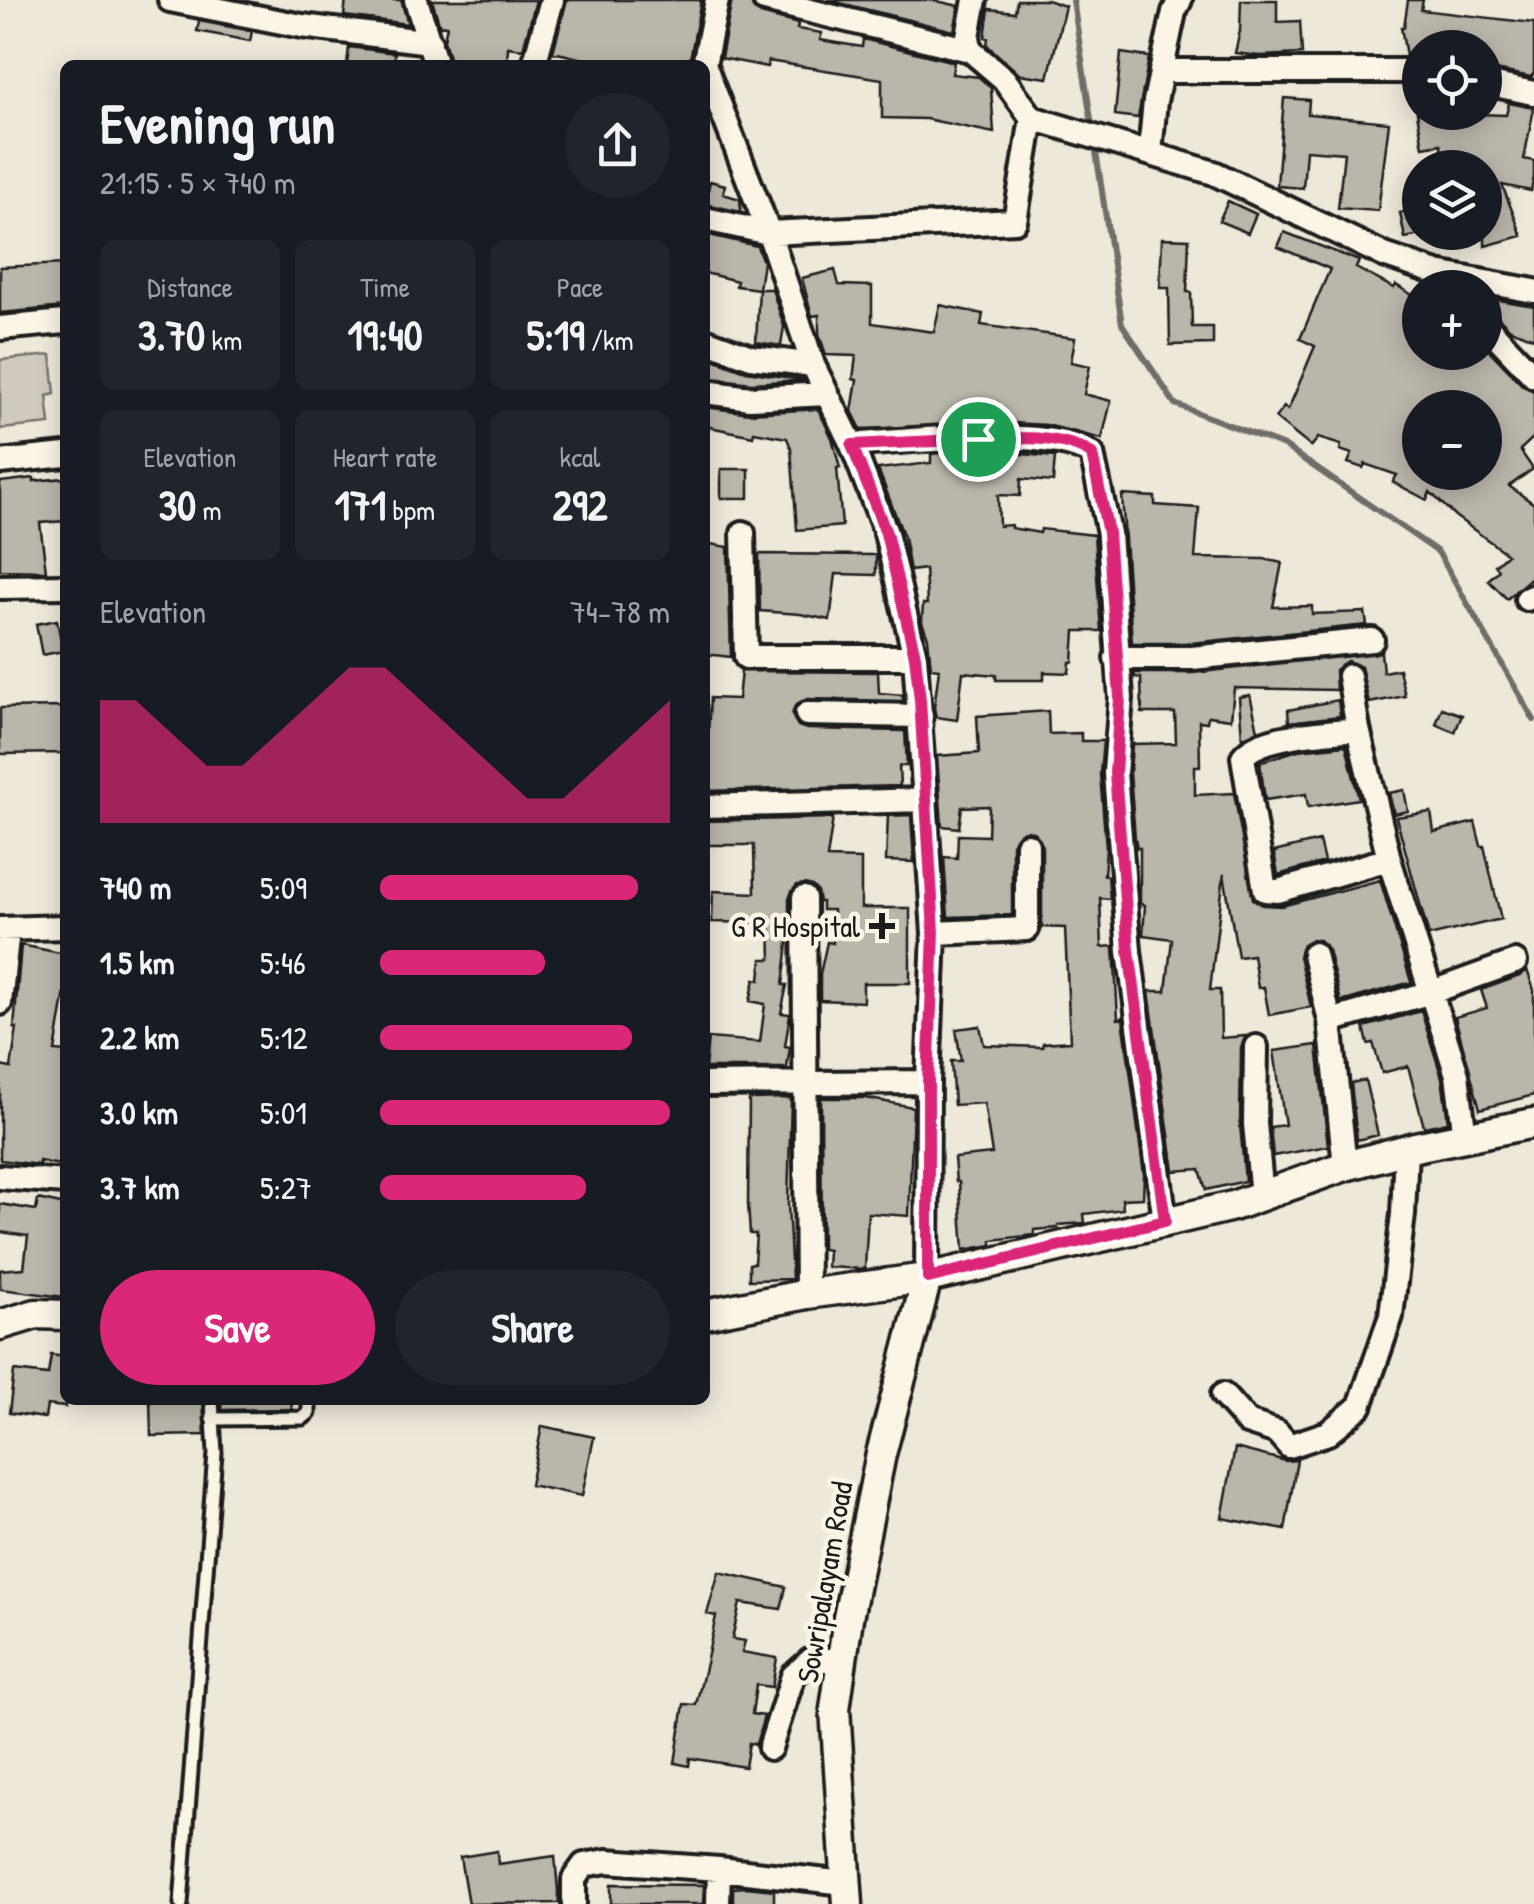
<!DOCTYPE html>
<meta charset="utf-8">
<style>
body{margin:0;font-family:"Patrick Hand",sans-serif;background:#20242c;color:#f1f3f6;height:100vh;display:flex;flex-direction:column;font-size:38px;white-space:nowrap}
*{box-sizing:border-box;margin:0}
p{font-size:32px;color:#9ea1a6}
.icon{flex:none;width:55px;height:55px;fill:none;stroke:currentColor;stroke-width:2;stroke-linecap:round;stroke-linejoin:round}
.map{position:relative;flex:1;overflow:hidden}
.drawer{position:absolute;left:60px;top:60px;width:650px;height:1345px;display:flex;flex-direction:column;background:#171b24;border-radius:15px;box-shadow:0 5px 25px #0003}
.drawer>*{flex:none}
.buttons{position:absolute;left:1402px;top:30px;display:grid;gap:20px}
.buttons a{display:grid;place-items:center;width:100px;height:100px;border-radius:50%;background:#171b24;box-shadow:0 5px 25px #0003;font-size:50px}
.pin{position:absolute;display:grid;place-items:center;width:85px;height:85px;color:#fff;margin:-42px;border:5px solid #fff;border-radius:50%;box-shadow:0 2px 10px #0007}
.round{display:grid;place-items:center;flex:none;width:105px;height:105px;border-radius:52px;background:#20242c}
.overview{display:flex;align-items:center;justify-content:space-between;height:170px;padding:0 40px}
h1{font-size:55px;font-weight:700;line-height:75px}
.stats{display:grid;grid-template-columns:repeat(3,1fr);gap:15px;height:170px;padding:10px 40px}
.stats div{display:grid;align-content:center;border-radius:15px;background:#20242c;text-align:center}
.stats b{font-size:42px;font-weight:700}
.stats small{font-size:28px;font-weight:400}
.stats p{font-size:28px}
.chart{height:280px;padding:20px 40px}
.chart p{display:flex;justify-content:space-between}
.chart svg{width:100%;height:180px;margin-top:10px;fill:#db2777;opacity:.7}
.action{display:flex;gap:20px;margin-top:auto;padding:20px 40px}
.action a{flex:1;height:115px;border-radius:60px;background:#db2777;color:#fff;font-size:40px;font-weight:700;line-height:115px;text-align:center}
.action a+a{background:#20242c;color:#f1f3f6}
ul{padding:0 40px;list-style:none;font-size:32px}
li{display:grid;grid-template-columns:160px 120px 1fr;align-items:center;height:75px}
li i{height:25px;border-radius:12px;background:#db2777}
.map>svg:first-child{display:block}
</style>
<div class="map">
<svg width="1534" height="1904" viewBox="0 0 1534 1904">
<rect width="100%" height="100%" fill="#eee8d9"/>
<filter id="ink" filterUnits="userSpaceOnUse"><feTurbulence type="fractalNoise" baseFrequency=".01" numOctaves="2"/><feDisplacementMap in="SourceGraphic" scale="20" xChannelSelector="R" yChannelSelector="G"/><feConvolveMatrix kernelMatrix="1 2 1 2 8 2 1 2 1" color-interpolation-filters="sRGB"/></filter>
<g filter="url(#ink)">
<!-- green -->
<path fill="#cfcabd" stroke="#76736c" stroke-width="2.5" d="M51,355L55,394L47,396L50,424L0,429V360Z"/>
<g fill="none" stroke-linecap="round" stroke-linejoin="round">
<!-- stream -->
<path stroke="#6f6c67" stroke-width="6" d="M1073,0L1093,133
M1095,145L1122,324L1175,404L1284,446L1438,552L1534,720"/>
</g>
<!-- building -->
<path fill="#bab6aa" stroke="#1c1c1c" stroke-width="2.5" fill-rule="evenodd" d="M346,0H401L408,24L344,16Z
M432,0H536L523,49L508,47L507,64L461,61V65H451L444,40L447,25L440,26Z
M567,0H701L689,65H610L553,52Z
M732,0H750L754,10L761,14L798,24L797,29L822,33L820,40L862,47L863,39L954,62L952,74L979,77L991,88L994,133L926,119L882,118V79L768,61L767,67L721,58Z
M828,0H932L959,6L954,31Z
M1017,0H1047L1065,6L1048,78L1019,74L987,45L988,38L985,37L989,9L1015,12Z
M1241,0H1277V22L1300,21L1302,54L1259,56L1235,53L1240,31Z
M1408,0H1423L1421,10L1534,23V73L1531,77L1485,68V48H1420V56H1406L1401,27H1404Z
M199,21L252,31L250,41L197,31Z
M349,47L395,53L394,65H347Z
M1121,53L1149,57L1138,118L1115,115Z
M1284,98L1309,100L1308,114L1389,122L1378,211L1338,208L1344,153L1306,150L1303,188L1277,186Z
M1509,103L1534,108L1524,159L1534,161V177L1531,191L1502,185L1522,236L1485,246V168H1443L1441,144L1423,147L1417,112L1506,115Z
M710,181L725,185L723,194L740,199L741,212L705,204Z
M1228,201L1256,214L1248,233L1219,221Z
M1420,209V235L1405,238L1400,213Z
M1284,232L1359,261L1356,268L1394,288L1396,285L1420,300V352H1485V346L1523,386L1534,391V437L1520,450L1533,469L1509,486L1534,504V575L1507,599L1488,580L1499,570L1495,565L1507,554L1455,516L1430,492L1427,500L1393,482L1397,475L1365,464L1363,468L1348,463L1352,454L1340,450L1341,445L1318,438L1311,447L1275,418L1284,407L1288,410L1315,346L1300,339L1330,269L1278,247ZM1420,408H1485V472H1464L1451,488L1420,473Z
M705,234L757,246L763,262L759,289L736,286L737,281L705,273Z
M1162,238L1189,239L1187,292H1191L1192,327H1213V344L1170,345L1169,288H1160Z
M65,264V307L0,313V267Z
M835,270L839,285L872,286V323L934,332L940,305L983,314L981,325L1075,338L1071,362L1090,366L1084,394L1111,401L1102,439L1047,425L1012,423L861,429L852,411L857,380L853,379L856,356L826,355L819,334V315L812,316L802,278Z
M759,289H772L784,326L781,346L756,342Z
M1498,300L1534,306V338L1510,329L1493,312Z
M705,356L746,371L804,380L751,383L705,377Z
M705,407L750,413L818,409L832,438L840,468H837L842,526L797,530L791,448L787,438L754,432L753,436L705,426Z
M941,453H1011L1055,457L1053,482L1021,479L1020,496L998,495L999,526L1011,525V528L1040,533L1041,529L1094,535L1101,631H1075L1073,662H1070L1069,673L1044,672V680H996V675L963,672L957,720L936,717L934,708L939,669L931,668L928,638L922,622L923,604H927L925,569L910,571L904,537L878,469L931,463V454Z
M721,469H749V498H721Z
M34,478V481L65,478V521L40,523L46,571L0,570V482Z
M1122,495L1155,497V505L1199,508L1195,558L1264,559L1282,563L1273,607L1312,606V614L1365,612L1367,625L1191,643H1132Z
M705,543L728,547L731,657L705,654Z
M759,554L876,555V575L836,574L830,620L800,614L760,611Z
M57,620L63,651L42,655L36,624Z
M1381,652L1383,672L1399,669L1405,696L1369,703L1361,667L1347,661L1335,670L1336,690L1234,688L1231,719L1208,716L1207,722L1199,721L1200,766H1195V795L1234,793L1253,899L1263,905L1282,906L1380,880L1411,982L1341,1002L1328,950L1319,940L1312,939L1303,944L1299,956L1311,1007L1269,1015L1264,987L1258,988L1253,955L1238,957L1224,874L1210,990H1220L1221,1038L1246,1036L1241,1047L1240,1124L1245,1181L1206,1190L1200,1169L1174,1171L1149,991H1166L1172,939L1143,935L1145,905L1140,904V848H1137L1135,838L1130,773L1132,744L1176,743L1175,713H1142L1141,678L1135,677L1134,673H1193Z
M741,671L878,672L879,693L903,695V701L807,699L795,706L792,715L798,726L807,729L905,731L907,766H899L900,786L705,791L710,698L738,699Z
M1250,695L1258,730L1242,738L1239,697Z
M1338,700L1340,716L1289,722L1288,710Z
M65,707V753L0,754V708Z
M1442,708L1462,715L1455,732L1436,724Z
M1048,711L1049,734L1081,733V741H1103L1100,774L1106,848L1104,875L1108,876L1110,899L1100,898L1102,947L1114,946L1118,1019L1123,1018L1144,1175L1143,1198L1122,1199L1123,1209L1084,1214L1085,1223L1058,1225V1228L1034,1230V1235L992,1240V1245L964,1250L959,1182H956L954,1158L992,1154L984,1103L954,1105L951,1061H961L956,1029L980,1026L984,1045L1042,1047L1043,1043L1070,1041L1065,928L1042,927V844L1035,833L1028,830L1019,833L1012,844V915L948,917L944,857L957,858L958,835L988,836L989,806L962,807L959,828L942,826L937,756L979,753L977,716Z
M1346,745L1359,799L1308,807L1306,794L1265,800L1260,762L1298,750Z
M1404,790L1408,811L1394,814L1389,793Z
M1431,812L1434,832L1475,822L1481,846H1484L1501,919L1429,936L1396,817Z
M911,815L914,862L886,861L888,816Z
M833,818L827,858L861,859V908H910V983H863V1002L820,1000V974L827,942L833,943V910H822V902H819L817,891L812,886L797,885L789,898V934L783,985H787L781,1013L790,1014L785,1046L790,1047L787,1068H705L708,1038L760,1042L765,1004L750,1001L755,979L760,980L762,959H771L770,923L712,922L713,891L755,893L754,845H705V821Z
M1319,841L1324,862L1278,875L1274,852Z
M21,945L65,954V991L55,1051L65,1052V1166L39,1161V1165L0,1160V1066L11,1068L17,1028H14Z
M1527,970L1534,990V1095L1480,1109L1455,1017L1487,1008L1481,990L1520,976Z
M1421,1011L1442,1078L1448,1122L1424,1127L1408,1066L1382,1073L1373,1043L1368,1044L1364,1027Z
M1317,1045L1328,1146L1273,1156L1270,1127L1285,1125L1274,1051Z
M1365,1080L1378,1135L1357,1140L1351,1083Z
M791,1098L788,1204L792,1279L749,1280V1264L754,1263L756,1234H750L748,1204L749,1099Z
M821,1098H865L913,1107L909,1216L868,1213L865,1269L827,1267L828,1250L822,1249Z
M38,1199L65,1205V1297L0,1289V1270L24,1268L28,1236L0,1232V1204L36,1210Z
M51,1355L65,1357V1407L47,1405L45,1418L9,1413L14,1371L48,1375Z
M150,1400H203L205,1435L151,1436Z
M221,1400H291L292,1409L222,1410Z
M542,1426L594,1437L582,1496L530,1485Z
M1235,1448L1286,1461L1297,1460L1285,1530L1222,1518Z
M719,1572L786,1587L781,1609L740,1603L732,1639L745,1641L742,1652L777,1658L772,1687L756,1685L752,1714L764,1716L756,1744L749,1743L745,1767L690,1758L689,1766L675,1763L684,1704L696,1705L707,1659L716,1616L707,1614Z
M497,1851L498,1864L555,1856L559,1903L468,1904L460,1857Z
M611,1884L704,1885L703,1904H611Z
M746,1887L774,1890V1904H733V1888Z"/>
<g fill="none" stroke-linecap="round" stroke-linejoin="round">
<!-- service casing -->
<g stroke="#1c1c1c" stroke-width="19">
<path id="service" d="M212,1419L303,1418L309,1413V1400
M181,1904L215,1453L212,1400"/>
</g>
<!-- minor casing -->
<g stroke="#1c1c1c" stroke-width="30">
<path id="minor" d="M170,0L302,26L430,42
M416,0L436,65
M765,0L970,50L1004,79L1032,118L1214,173L1384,255L1437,273L1534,291
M970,50L968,36L975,0
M534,65L552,0
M704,65L717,0
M705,67L769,233L813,365L852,445L886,533L915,657L934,933L928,1082L927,1278
M1161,71H1420
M1485,83L1534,93
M1150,152L1155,101L1174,12L1180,0
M705,219L769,233L1015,221L1032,118
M1485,324L1534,376
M0,328L65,322
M705,340L751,357L813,365
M705,392L750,398L826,394
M852,445C906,440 1049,426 1092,454L1109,533L1121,698L1115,773L1129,951L1165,1221
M0,462L65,455
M743,533L746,657H915
M0,587L65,586
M1527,599L1534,596
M1116,658H1192L1372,640
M1349,676L1358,729
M807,714L921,716
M705,806L926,800
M1389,859L1278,891L1265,890L1243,757C1259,734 1330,732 1358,729L1389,859L1457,1075L1465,1137
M804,898L807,1294
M0,929L65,927
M934,933L1027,929V845
M1314,954L1330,1021L1432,992L1515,962
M0,1003L8,929
M1330,1021L1345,1166
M1256,1047L1255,1124L1262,1196
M705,1084L928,1082
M0,1177L65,1182
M1223,1395L1247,1422L1277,1432L1289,1446L1328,1433L1360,1406L1391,1316L1403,1214L1406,1150
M770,1748L793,1676L811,1660H842
M574,1904V1879L584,1865L607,1861L719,1869L845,1883
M718,1904L719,1869"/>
</g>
<!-- tertiary casing -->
<g stroke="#1c1c1c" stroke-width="35">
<path id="tertiary" d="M705,1314L807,1294L927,1278L1233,1206L1345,1166L1415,1147L1534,1123
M0,1325L36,1314L65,1315
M848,1904L835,1709L848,1618L881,1454L927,1278"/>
</g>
<!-- service -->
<use href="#service" stroke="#fcf5e5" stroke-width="11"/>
<!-- minor -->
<use href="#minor" stroke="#fcf5e5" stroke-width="22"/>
<!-- tertiary -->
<use href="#tertiary" stroke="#fcf5e5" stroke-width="28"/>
</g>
</g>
<g fill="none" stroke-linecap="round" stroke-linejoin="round" filter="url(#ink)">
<!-- route casing -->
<g stroke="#fff" stroke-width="20">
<path id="route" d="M978,439C1013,438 1062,434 1092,454L1108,533L1120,698L1115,773L1129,950L1165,1221L928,1278V1082L934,932L920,700L915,656L886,533L852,445Z"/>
</g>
<!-- route -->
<use href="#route" stroke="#db2777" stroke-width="12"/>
</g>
<!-- markers -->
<path fill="#1c1c1c" stroke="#fcf5e5" stroke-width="4" d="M877 911h10v10h10v10h-10v10h-10v-10h-10v-10h10z"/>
<g text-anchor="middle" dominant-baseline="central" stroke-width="9" stroke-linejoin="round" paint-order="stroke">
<!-- poi labels -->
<g font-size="30" fill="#1c1c1c" stroke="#fcf5e5" text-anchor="end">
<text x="860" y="926">G R Hospital</text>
</g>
<!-- street labels -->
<g font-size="30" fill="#1c1c1c" stroke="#fcf5e5">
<text transform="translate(824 1582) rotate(-80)">Sowripalayam Road</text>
</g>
</g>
</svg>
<div class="buttons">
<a><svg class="icon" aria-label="locate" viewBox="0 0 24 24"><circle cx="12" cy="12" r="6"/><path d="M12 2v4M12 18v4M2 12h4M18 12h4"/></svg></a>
<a><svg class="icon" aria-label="layers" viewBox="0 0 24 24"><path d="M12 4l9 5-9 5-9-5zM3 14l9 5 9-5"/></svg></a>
<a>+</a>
<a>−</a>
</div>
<div class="pin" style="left:978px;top:439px;background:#1e9e55"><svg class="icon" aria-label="arrive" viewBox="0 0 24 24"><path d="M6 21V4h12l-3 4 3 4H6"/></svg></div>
<section class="drawer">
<div class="overview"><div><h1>Evening run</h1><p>21:15 · 5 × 740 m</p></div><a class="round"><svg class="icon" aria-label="share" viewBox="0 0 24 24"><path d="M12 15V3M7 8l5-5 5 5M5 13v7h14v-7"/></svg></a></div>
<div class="stats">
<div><p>Distance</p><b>3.70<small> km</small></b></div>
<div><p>Time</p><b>19:40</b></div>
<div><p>Pace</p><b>5:19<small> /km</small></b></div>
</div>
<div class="stats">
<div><p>Elevation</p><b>30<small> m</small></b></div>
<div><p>Heart rate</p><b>171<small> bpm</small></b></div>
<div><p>kcal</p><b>292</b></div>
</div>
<div class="chart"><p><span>Elevation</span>74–78 m</p>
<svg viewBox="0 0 160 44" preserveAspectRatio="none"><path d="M0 44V14L10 14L20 22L30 30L40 30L50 22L60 14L70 6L80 6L90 14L100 22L110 30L120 38L130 38L140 30L150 22L160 14V44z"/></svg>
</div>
<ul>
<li><b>740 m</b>5:09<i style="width:89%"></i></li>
<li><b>1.5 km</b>5:46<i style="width:57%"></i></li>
<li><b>2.2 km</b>5:12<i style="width:87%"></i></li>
<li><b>3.0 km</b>5:01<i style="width:100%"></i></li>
<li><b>3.7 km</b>5:27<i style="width:71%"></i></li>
</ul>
<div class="action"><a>Save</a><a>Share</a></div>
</section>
</div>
